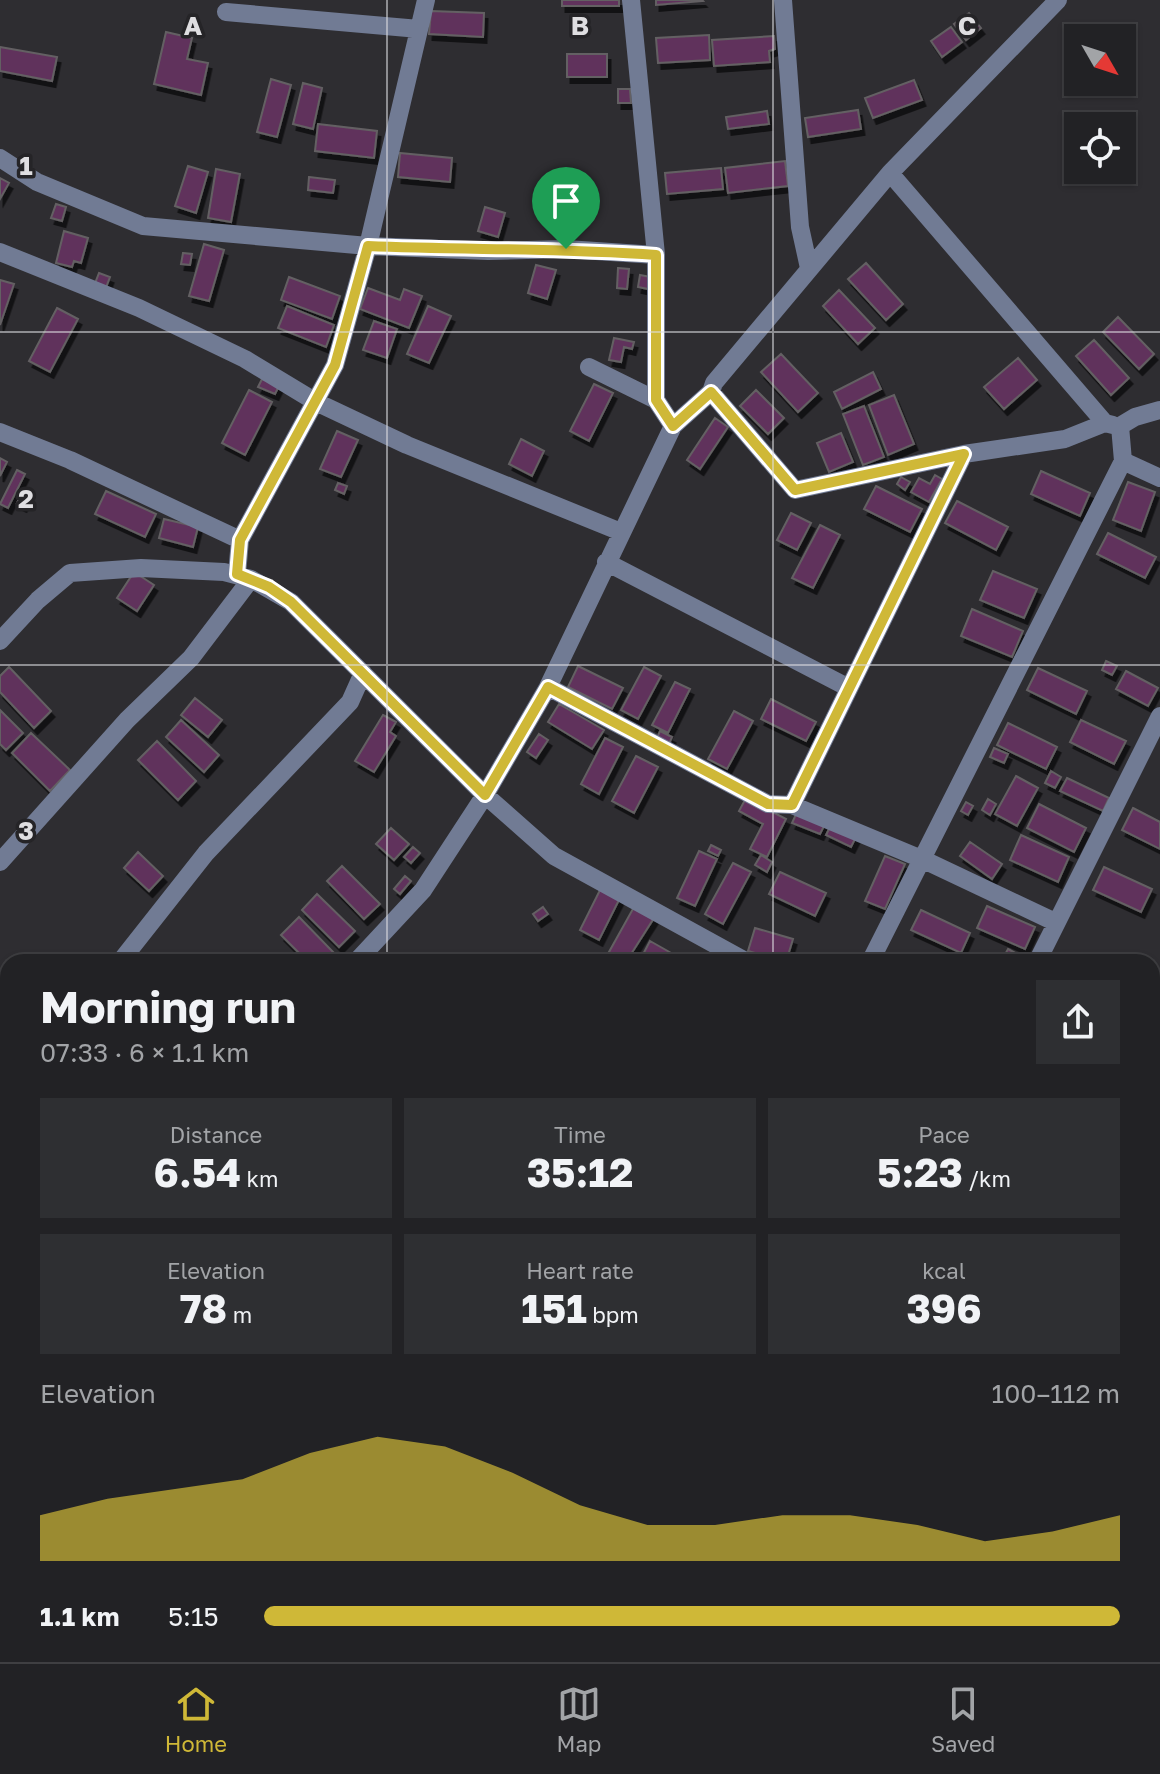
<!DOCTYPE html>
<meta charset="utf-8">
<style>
body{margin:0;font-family:"Golos Text",sans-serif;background:#2e2f32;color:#f1f3f6;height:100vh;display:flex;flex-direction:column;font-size:30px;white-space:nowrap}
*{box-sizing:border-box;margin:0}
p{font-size:26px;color:#a2a4a7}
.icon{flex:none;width:44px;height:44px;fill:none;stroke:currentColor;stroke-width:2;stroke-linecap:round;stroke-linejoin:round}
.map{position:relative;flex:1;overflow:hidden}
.drawer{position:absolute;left:0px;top:954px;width:1160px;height:708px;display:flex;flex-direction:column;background:#222225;border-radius:24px 24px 0 0;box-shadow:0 2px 6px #0004,0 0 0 2px #3f3f42}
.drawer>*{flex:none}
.needle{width:52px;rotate:129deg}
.buttons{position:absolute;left:1064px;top:24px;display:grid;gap:16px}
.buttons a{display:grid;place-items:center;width:72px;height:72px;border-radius:0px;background:#222225;box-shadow:0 2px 6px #0004,0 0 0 2px #3f3f42;font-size:40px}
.pin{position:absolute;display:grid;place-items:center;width:68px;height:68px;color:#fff;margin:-82px -34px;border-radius:50% 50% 50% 0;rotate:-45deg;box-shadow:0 0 8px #0007}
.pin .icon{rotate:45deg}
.round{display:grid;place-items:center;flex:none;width:84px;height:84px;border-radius:0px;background:#2e2f32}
.summary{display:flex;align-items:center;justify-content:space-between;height:136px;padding:0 40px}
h1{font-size:44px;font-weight:700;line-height:60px}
.stats{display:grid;grid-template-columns:repeat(3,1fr);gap:12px;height:136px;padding:8px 40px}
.stats div{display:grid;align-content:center;border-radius:0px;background:#2e2f32;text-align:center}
.stats b{font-size:40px;font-weight:700}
.stats small{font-size:22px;font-weight:400}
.stats p{font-size:22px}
.chart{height:224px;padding:16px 40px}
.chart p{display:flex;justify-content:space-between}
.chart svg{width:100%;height:144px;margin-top:8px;fill:#cfb837;opacity:.7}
ul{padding:0 40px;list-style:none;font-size:26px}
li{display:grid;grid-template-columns:128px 96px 1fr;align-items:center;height:60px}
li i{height:20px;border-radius:10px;background:#cfb837}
.menu{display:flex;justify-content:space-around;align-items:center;height:112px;border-top:2px solid #3f3f42;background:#222225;font-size:22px;color:#a2a4a7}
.menu a{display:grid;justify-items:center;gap:4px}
.menu .selected{color:#cfb837}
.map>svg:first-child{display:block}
</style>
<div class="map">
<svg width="1160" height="1662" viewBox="0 0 1160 1662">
<defs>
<filter id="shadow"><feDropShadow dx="3.5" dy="6" stdDeviation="0" flood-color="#0009"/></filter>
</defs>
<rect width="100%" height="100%" fill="#2e2d31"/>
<!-- building -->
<path fill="#61335b" stroke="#646063" stroke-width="2" filter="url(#shadow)" d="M562,0H619V6H562Z
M656,0H702L703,1L656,5Z
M431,11L484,13L483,37L429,34Z
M969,13L981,28L966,40L954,24Z
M951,27L962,42L942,57L931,41Z
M166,32L192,38L187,59L208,63L201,95L154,84Z
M709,35L710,60L658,63L656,38Z
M774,36L775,49L769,51L770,62L714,66L712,40Z
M0,47L57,57L52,81L0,71Z
M567,54H607V77H567Z
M271,79L291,85L277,137L257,132Z
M914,80L922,100L873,118L865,98Z
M303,83L322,88L313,129L293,124Z
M618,89H630L631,103H618Z
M858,110L861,129L808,137L805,118Z
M767,111L769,124L728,129L726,117Z
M318,124L377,131L374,158L315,151Z
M400,153L452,158L450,182L398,177Z
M785,161L788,186L728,193L725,168Z
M188,166L208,172L196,213L175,206Z
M721,168L723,189L667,194L665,173Z
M216,169L240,174L231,222L208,218Z
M309,177L335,180L333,193L308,190Z
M0,178L9,183L0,199Z
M56,204L66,207L62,221L51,218Z
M485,207L505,213L498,237L478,231Z
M64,231L88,238L81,263L74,261L72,267L56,263Z
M204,244L224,250L209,301L189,296Z
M183,253L192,254L190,265L181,264Z
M866,263L903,304L886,320L848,279Z
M536,265L556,270L547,299L528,293Z
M618,268L629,269L627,289L617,288Z
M99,273L110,277L105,290L94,286Z
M640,275L651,277L648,289L638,287Z
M289,277L340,296L332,319L281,300Z
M0,280L14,284L0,325Z
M368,288L400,300L404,289L422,296L409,328L360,309Z
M839,290L875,328L858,344L823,306Z
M287,306L334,325L326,347L278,328Z
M428,306L451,316L429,363L407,354Z
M57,308L78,319L50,372L29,361Z
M1118,317L1154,354L1139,369L1103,332Z
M374,321L397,329L387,358L363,350Z
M614,338L634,342L632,349L624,347L621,362L609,360Z
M1094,340L1129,378L1111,395L1076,356Z
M781,354L818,393L798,412L761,372Z
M1018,358L1037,380L1004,409L984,387Z
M873,372L881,389L842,409L834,392Z
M262,379L279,386L275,394L258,387Z
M594,384L613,393L589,441L570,431Z
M249,390L272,402L245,455L222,443Z
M756,390L784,418L768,434L740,406Z
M894,395L914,444L888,455L869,405Z
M864,406L884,457L863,465L843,414Z
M715,418L728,427L700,469L687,460Z
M337,431L358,440L341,477L320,469Z
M841,433L853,462L829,472L817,443Z
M521,439L544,451L532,476L509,464Z
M0,458L7,462L0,476Z
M17,470L25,474L8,508L0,504Z
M1041,471L1090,493L1080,516L1031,494Z
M935,475L942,479L929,502L911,492L919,478L930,484Z
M901,477L910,482L905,490L897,484Z
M1128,482L1155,492L1141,531L1113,520Z
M338,483L347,486L344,494L335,490Z
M876,486L922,509L910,532L864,509Z
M106,491L156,514L145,537L95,514Z
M22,494L28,497L23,506L17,503Z
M957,501L1008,527L996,550L945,523Z
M791,513L811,523L797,550L777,540Z
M164,519L198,527L193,547L159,538Z
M820,525L840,535L813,588L792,578Z
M1108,533L1156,557L1145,578L1097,554Z
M993,571L1037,589L1024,618L980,600Z
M134,572L154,585L137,611L117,598Z
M972,609L1023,631L1012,657L961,636Z
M1106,661L1117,666L1112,675L1102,670Z
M578,666L623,688L612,709L568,687Z
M9,667L51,711L34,728L0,692V676Z
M644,667L661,676L638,719L621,710Z
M1038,668L1087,691L1076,714L1027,690Z
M1126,671L1158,688L1148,706L1116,689Z
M675,682L690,689L668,733L652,725Z
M195,698L222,720L208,737L181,715Z
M771,699L816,722L806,741L761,719Z
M559,704L604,730L592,749L548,722Z
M0,710L23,733L6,750L0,744Z
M734,711L753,721L727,769L708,759Z
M383,715L396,722L390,732L396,736L374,772L355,761Z
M181,720L219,755L204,772L166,737Z
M1081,720L1126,741L1114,764L1070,742Z
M1008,723L1057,747L1046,769L997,745Z
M660,731L672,737L669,744L657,738Z
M31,733L70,770L50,791L12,753Z
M539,734L548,740L536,758L527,752Z
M605,738L623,747L599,794L581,784Z
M157,741L196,781L178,800L138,760Z
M994,748L1008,754L1004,763L990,757Z
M636,756L658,767L634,813L612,801Z
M1051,771L1061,777L1055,788L1045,783Z
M1016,776L1038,788L1017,826L995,814Z
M1067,778L1109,798L1103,811L1060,791Z
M746,798L786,819L767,857L750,849L763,824L739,811Z
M988,799L996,804L990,815L982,810Z
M966,802L973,806L968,815L961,811Z
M1039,804L1086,828L1074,852L1027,828Z
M1133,808L1160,822V849L1122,830Z
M798,810L826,822L820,834L792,823Z
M831,825L856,837L851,847L826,835Z
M391,828L409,844L394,860L376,844Z
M1021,835L1069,857L1058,882L1010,860Z
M970,842L1002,864L992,879L960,856Z
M711,845L721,850L718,856L708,851Z
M413,847L420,853L411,863L404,857Z
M699,851L717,859L695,906L677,898Z
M138,852L163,876L149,891L124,868Z
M761,855L772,862L767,872L755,865Z
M885,856L905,864L885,909L865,901Z
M733,863L751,872L723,924L705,914Z
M342,866L380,904L364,919L327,881Z
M1104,867L1152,889L1141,912L1093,890Z
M780,872L826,893L815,916L769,894Z
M405,876L411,881L400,894L394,889Z
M601,888L620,898L599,940L580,930Z
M317,894L355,931L339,947L302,910Z
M987,906L1035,927L1025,949L977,928Z
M543,907L548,914L538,921L533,914Z
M634,907L654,918L626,962L609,952Z
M921,910L970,933L961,953L911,930Z
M299,917L335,954L327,962H308L281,935Z
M755,928L793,939L786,962L748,951Z
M650,941L687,962H639Z
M1008,949L1028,960L1027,962H1010L1003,958Z
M1159,1069L1160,1070V1097L1152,1094Z
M8,1131V1154L0,1147V1140Z
M1152,1497L1160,1500L1158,1527L1152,1525Z
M8,1564V1605L0,1600V1579Z
M135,1654H143L155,1660L131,1662Z
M1062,1654H1094L1098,1662H1044Z"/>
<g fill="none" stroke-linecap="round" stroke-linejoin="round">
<!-- minor -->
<path stroke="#717b94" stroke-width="18" d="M631,0L656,255V400L673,426
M783,0L800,227L809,268
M226,12L419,29
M0,158L37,182L143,226L368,246L488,251L566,249L656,255
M890,173L1105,423L1113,425
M0,252L139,308L245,359L316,402L407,445L621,532
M589,367L656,400
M711,392L795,490L964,454L1065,439L1105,423
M0,432L70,460L240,540
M1123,461L1160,478
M606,562L849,688
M237,574L240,540L335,365L368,246L426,0
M0,641L38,600L70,573L141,568L224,572L251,579L291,602L485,795L554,856L747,962
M548,687L768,804L792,805L964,454
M792,805L924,860L1055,922
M0,862L127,720L191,658L251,579
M120,962L206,853L350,702L363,673
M356,962L423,890L485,795L548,687L673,426L711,392L714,383L890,173L1058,0
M870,962L1123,461L1120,426L1135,417L1160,410
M1037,962L1160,716
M0,1086L8,1078
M0,1341L8,1325
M1152,1371L1160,1356
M1152,1391L1160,1394
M0,1507L8,1514
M176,1654L185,1662
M1109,1654L1112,1662
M0,1658L8,1642
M345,1662L351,1654
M542,1662L548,1654
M853,1662L896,1654"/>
</g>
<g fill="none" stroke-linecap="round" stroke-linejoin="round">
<!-- route casing -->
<g stroke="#fff" stroke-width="16">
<path id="route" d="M368,246C464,250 560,248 656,255V400L673,426L711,392L795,490L964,454L792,805L768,804L548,687L485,795L291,602L269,587L237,574L240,540L335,365Z"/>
</g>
<!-- route -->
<use href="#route" stroke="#cfb837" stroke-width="10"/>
</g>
<!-- grid -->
<path fill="none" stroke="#dfdee1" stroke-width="2" stroke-opacity="0.55" d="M387,0V962M773,0V962M0,332H1160M0,665H1160M0,997H8M1152,997H1160M0,1330H8M1152,1330H1160M387,1654V1662M773,1654V1662"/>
<g font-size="26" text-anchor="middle" font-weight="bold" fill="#dfdee1" stroke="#252427" stroke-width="7" stroke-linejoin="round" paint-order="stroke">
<text x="193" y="35">A</text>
<text x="580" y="35">B</text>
<text x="967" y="35">C</text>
<text x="26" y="175">1</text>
<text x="26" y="508">2</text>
<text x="26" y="840">3</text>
</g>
</svg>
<div class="buttons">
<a><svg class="needle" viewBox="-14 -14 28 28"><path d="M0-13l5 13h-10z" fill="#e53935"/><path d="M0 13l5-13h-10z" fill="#a2a4a7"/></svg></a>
<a><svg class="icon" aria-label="locate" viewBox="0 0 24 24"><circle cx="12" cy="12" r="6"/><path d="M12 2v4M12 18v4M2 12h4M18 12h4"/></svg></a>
</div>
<div class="pin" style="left:566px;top:249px;background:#1e9e55"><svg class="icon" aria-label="arrive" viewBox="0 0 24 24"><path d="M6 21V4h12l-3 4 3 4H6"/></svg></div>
<section class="drawer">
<div class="summary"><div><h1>Morning run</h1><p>07:33 · 6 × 1.1 km</p></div><a class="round"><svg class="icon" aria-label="share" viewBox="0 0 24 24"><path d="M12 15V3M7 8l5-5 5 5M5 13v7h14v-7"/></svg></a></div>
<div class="stats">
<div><p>Distance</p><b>6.54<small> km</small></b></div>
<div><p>Time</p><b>35:12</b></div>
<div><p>Pace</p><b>5:23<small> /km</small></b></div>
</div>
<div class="stats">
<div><p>Elevation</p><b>78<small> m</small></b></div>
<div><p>Heart rate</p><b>151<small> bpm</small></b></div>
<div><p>kcal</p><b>396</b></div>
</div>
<div class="chart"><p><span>Elevation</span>100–112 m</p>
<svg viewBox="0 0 160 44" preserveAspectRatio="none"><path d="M0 44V30L10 25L20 22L30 19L40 11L50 6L60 9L70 17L80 27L90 33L100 33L110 30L120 30L130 33L140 38L150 35L160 30V44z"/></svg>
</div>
<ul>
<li><b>1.1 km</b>5:15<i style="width:100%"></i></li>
</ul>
</section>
</div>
<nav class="menu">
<a class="selected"><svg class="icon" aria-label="home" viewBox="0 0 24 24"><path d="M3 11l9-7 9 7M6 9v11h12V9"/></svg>Home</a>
<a><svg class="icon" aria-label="map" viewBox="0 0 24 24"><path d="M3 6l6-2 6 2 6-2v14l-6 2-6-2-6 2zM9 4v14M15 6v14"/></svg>Map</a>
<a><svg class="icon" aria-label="saved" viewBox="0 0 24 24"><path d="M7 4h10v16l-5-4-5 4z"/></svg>Saved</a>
</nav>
